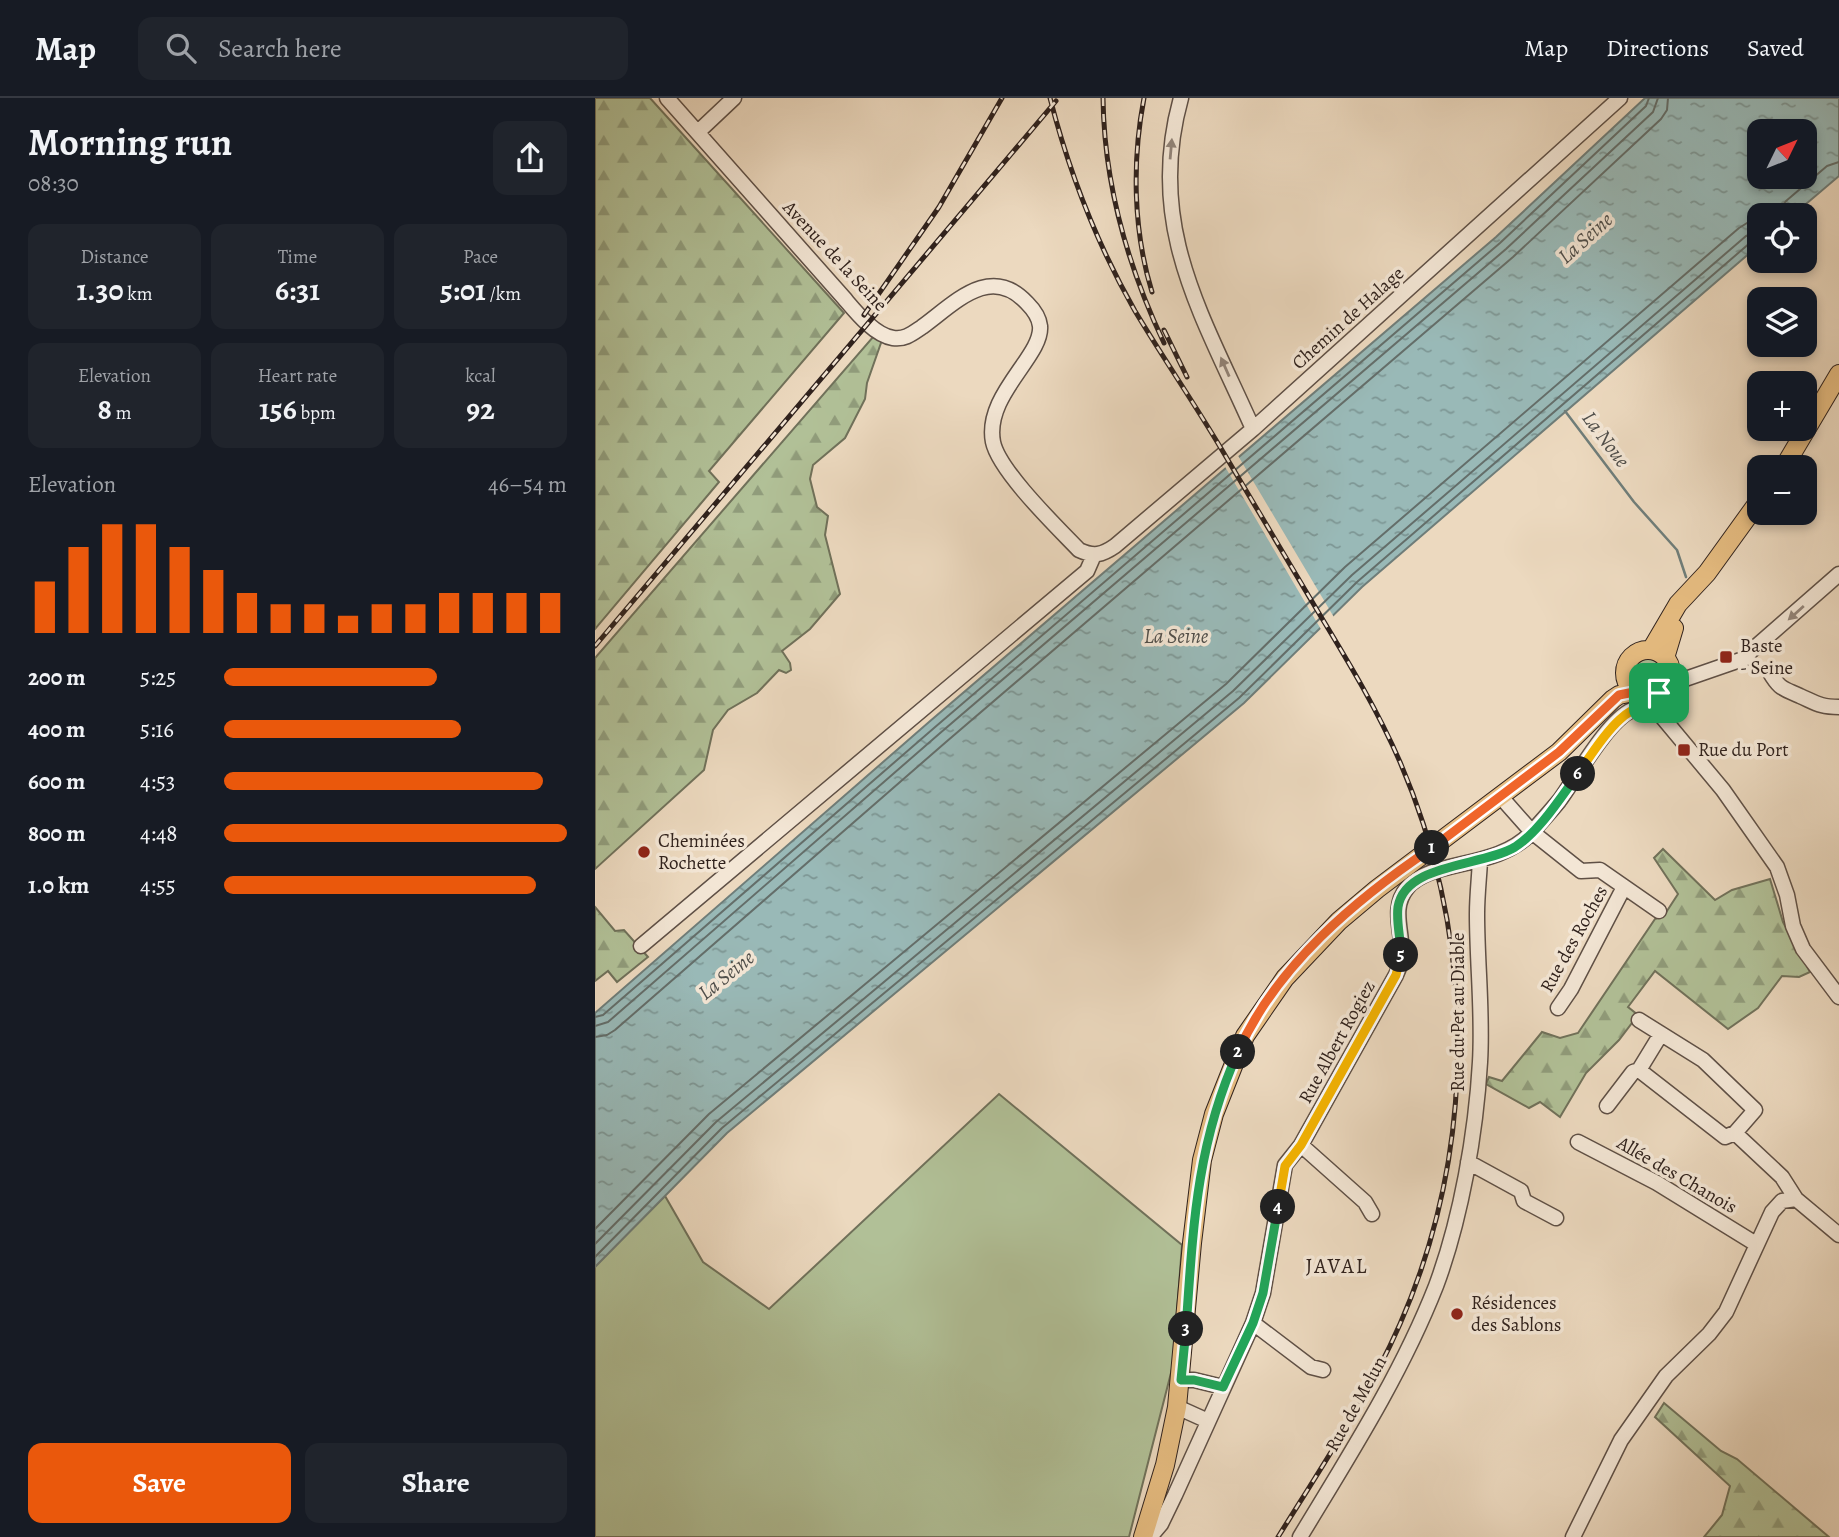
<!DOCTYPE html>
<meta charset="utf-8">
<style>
body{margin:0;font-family:Alegreya,serif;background:#20242c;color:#f1f3f6;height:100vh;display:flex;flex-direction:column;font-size:26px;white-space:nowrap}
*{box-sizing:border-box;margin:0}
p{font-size:23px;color:#9ea1a6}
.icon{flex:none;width:38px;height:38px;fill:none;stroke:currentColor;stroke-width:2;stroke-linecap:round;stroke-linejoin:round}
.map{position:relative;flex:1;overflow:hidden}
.details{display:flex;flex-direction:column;background:#171b24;width:595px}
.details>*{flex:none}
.needle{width:46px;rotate:47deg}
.tools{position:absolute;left:1152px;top:21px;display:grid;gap:14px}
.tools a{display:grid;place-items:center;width:70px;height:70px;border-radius:14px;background:#171b24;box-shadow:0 4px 10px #0003;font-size:35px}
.pin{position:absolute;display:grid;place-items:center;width:60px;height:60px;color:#fff;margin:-30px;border-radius:14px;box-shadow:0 4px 10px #0006}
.km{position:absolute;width:35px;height:35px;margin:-18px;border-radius:50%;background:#222;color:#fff;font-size:19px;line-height:35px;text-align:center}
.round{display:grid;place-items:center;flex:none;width:74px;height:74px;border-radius:14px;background:#20242c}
.headline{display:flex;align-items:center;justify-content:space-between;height:119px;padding:0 28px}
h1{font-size:38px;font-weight:600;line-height:52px}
.figures{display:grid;grid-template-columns:repeat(3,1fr);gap:10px;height:119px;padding:7px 28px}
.figures div{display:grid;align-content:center;border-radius:14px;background:#20242c;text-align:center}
.figures b{font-size:30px;font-weight:600}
.figures small{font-size:19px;font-weight:400}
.figures p{font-size:19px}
.chart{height:196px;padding:14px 28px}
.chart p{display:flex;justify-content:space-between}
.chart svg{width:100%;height:126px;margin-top:7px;stroke:#ea580c;stroke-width:6}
.cta{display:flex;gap:14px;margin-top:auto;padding:14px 28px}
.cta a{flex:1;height:80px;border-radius:14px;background:#ea580c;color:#fff;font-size:28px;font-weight:600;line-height:80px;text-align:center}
.cta a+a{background:#20242c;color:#f1f3f6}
ul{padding:0 28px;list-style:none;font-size:23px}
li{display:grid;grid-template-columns:112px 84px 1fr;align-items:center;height:52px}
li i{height:18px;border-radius:9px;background:#ea580c}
header{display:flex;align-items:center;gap:42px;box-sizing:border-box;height:98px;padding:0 35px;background:#171b24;border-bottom:2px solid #363941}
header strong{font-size:33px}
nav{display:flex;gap:38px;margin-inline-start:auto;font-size:24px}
.search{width:490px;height:63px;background:#20242c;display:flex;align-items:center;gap:18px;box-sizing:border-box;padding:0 24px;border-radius:14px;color:#9ea1a6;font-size:26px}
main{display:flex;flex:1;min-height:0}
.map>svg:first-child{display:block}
</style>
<header>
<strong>Map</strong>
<div class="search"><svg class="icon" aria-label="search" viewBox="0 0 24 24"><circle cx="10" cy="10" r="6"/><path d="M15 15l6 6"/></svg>Search here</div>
<nav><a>Map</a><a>Directions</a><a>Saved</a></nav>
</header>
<main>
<section class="details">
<div class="headline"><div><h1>Morning run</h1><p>08:30</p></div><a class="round"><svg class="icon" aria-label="share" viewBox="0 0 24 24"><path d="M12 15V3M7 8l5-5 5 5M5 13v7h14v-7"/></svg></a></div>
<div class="figures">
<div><p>Distance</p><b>1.30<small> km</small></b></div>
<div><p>Time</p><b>6:31</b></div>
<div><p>Pace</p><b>5:01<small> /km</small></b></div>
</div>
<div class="figures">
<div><p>Elevation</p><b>8<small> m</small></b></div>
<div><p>Heart rate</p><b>156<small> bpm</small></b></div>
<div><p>kcal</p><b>92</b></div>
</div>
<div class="chart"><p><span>Elevation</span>46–54 m</p>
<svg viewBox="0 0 160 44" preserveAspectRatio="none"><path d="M5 44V26M15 44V14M25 44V6M35 44V6M45 44V14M55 44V22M65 44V30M75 44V34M85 44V34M95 44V38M105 44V34M115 44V34M125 44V30M135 44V30M145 44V30M155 44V30"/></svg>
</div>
<ul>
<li><b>200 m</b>5:25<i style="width:62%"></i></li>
<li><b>400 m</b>5:16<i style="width:69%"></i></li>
<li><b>600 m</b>4:53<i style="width:93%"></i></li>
<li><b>800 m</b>4:48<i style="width:100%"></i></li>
<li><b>1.0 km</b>4:55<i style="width:91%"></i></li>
</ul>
<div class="cta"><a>Save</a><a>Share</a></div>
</section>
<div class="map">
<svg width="1244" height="1439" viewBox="0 0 1244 1439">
<defs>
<pattern id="forest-firs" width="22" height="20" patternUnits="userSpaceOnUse" patternTransform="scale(1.75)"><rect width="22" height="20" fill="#b1c097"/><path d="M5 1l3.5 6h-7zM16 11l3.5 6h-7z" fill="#909c7b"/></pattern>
<pattern id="water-ripples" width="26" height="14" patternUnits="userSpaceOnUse" patternTransform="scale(1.75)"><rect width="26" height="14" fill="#99b9b7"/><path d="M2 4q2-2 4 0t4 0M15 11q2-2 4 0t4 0" fill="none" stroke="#7d9694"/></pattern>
</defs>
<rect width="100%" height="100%" fill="#ecd9bf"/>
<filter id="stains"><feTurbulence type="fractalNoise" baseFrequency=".00286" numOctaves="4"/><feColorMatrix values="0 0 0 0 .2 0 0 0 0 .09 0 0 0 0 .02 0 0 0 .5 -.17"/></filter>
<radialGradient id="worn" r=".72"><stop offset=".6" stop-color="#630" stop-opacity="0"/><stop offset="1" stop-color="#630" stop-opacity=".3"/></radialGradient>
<!-- green -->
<path fill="#b1c097" stroke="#70715a" stroke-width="2" d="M1036 574a17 17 0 1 1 34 0a17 17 0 1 1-34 0Z
M404,996L587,1147L578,1267L534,1439H0V1168L70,1098L108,1164L174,1211Z"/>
<!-- forest -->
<path fill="url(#forest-firs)" stroke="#70715a" stroke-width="2" d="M0,0H55L249,215L114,373L124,384L0,531Z
M282,237L287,242L272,285L270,301L250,340L218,367L215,381L222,409L233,418L230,437L245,496L215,531L187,553L195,565L196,572L191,575L184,572L162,595L133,612L118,632L109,672L0,771V560L278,239Z
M1068,751L1120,802L1137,792L1175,781L1188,824L1215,874L1204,879L1187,878L1163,910L1133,931L1060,873L1033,909L1043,917L1024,942L991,975L965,1019L945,1004L934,1010L891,986L894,979L907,983L947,934L965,940L983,935L1060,821L1070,816L1083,796L1059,760Z
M0,809L20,833L29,832L53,859L22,884L13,873L0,883Z
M1069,1305L1126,1353L1142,1361L1234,1439H1109L1127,1417L1135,1388L1060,1319Z"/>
<!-- water -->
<path fill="url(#water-ripples)" stroke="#6f7d79" stroke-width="2" fill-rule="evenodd" d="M1050,0H1244V78L1198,117H1164V147L767,489L649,605L132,1035L0,1169V915L334,624L901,139ZM1164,33H1209V79H1164Z"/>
<!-- pier -->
<path fill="#ecd9bf" d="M642,356L740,521L727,533L629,367Z"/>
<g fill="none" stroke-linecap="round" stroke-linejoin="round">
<!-- shore -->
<path stroke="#646e6a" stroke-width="2" d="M1186,117V110L1191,103L1232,68L1244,64
M0,919L8,917L339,630L905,145L1051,8L1054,0
M0,928L13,924L344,636L911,151L1058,14L1063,0
M0,939L12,937L20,932L351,644L918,159L1066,21L1072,12L1073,0
M0,1131L114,1016L631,586L750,469L1144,130L1152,125L1164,123
M0,1146L121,1024L638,593L757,477L1151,138L1164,133
M0,1159L127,1030L644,600L762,484L1156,144L1164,142"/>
<!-- stream -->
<path stroke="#6f7d79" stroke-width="2.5" d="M970,313L1039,404L1082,452L1091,479"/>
<!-- minor casing -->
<g stroke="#5f5046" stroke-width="17">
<path id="minor" d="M72,0L249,200C261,214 279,237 298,240C310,242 318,235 327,229C359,206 395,165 432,205C438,211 444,219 445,228C448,258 389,297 398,344C404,373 462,429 484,452C499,459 507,457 520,448L658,331L1025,0
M586,0C550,128 608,218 658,331
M103,34L139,0
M1151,560L1156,553L1244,476
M1174,573C1185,592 1188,590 1205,598C1221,605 1225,609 1244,609
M1073,587L1151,560
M1045,597L1058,608L1128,692L1182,769L1192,797L1198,828L1208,851L1244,899
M906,699L937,734L986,773L1005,772L1064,813
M46,848L492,473L499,457
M963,910L976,891L1029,789
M1044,922L1108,962L1160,1012L1140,1035L1187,1079L1201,1101
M1066,936L1044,972L1130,1039L1140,1035
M1012,1008L1038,974L1044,972
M983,1044L1062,1085L1161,1146
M706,1047L770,1104L777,1116
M873,1064L926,1093L929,1103L961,1120
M658,1225L716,1269L728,1272
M586,1282H599L628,1289
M582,1309L613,1323
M555,1439L566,1426L580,1397L658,1225L668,1195L690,1067L706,1047L801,877C803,873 805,867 806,862C810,837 794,812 812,790C835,761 901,772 936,735C945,725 955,714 964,703C981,680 1012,623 1037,612C1045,608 1054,611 1063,613
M705,1439C754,1358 806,1277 841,1188C866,1121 881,1035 885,964C888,915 882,866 882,816C882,798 884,781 885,763
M978,1439L1026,1342L1071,1278L1114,1236L1131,1214L1177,1114L1187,1103L1201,1101L1244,1137"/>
</g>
<!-- major casing -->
<g stroke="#30221d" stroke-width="20">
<path id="major" d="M1189,369L1244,276
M1030 575a23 23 0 1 1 46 0a23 23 0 1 1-46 0Z
M1056,552L1083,506L1112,475L1164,403
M1070,560L1079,530
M548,1439L570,1367L582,1309L597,1145L607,1062L619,1016L650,938L690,880L744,823L782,791L964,654L1018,601L1024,597L1039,594"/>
</g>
<!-- minor -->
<use href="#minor" stroke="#f3e6d5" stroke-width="14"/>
<!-- major -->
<use href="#major" stroke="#e6bc80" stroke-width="18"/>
<!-- rail casing -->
<g stroke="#30221d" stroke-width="5">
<path id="rail" d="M455,0C474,74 502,146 540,213C567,258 597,302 624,347C658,404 692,461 725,517C754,565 783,613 805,664C881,841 883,1048 805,1226C772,1301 726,1370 683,1439
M508,0C509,84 533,169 569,245
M549,0C537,63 538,132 557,194
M269,217L344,109L407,0
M569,232L592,279
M0,548L461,3"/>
</g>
<!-- rail -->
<use href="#rail" stroke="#f3e6d5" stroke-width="2.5" stroke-dasharray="8" stroke-linecap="butt"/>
</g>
<!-- one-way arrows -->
<defs><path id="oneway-solid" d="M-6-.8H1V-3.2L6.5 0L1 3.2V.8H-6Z" transform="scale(1.75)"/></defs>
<g fill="#928479">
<use href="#oneway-solid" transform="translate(576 51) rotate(-85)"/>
<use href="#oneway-solid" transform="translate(630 269) rotate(-114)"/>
<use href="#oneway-solid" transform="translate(1201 515) rotate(138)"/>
</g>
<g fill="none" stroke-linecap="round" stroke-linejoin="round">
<!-- split-1 casing -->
<g stroke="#fff" stroke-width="14">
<path id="split-1" d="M837,750L964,654L1024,597L1039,594L1052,598L1064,595"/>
</g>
<!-- split-2 casing -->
<g stroke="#fff" stroke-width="14">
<path id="split-2" d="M643,954C681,868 761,801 837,750"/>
</g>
<!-- split-3 casing -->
<g stroke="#fff" stroke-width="14">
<path id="split-3" d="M591,1231C598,1131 601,1047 643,954"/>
</g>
<!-- split-4 casing -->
<g stroke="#fff" stroke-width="14">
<path id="split-4" d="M591,1231L586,1282H599L628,1289L658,1225L668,1195L683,1109"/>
</g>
<!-- split-5 casing -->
<g stroke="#fff" stroke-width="14">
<path id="split-5" d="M683,1109L690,1068L706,1047L801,877L806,857"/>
</g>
<!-- split-6 casing -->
<g stroke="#fff" stroke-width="14">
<path id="split-6" d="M806,857C806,841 801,825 803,809C810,765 886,769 920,749C944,734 966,699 983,676"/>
</g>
<!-- split-7 casing -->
<g stroke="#fff" stroke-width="14">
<path id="split-7" d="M983,676C997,656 1038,584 1067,618L1064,595"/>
</g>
<!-- split-1 -->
<use href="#split-1" stroke="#f0652b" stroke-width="9"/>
<!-- split-2 -->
<use href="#split-2" stroke="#f0652b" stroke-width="9"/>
<!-- split-3 -->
<use href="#split-3" stroke="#22a559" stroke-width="9"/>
<!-- split-4 -->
<use href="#split-4" stroke="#22a559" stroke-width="9"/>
<!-- split-5 -->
<use href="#split-5" stroke="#f5b400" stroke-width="9"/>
<!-- split-6 -->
<use href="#split-6" stroke="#22a559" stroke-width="9"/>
<!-- split-7 -->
<use href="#split-7" stroke="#f5b400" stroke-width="9"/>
</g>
<!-- markers -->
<g fill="#8f2418" stroke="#f3e6d5" stroke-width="2.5">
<rect x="1124" y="552" width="14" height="14" rx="3.5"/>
<rect x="1082" y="645" width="14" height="14" rx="3.5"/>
<circle cx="49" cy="754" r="7"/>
<circle cx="862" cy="1216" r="7"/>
</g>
<g text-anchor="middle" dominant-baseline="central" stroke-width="7" stroke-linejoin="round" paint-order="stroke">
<!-- street labels -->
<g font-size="19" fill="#30221d" stroke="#f3e6d5">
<text transform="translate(240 158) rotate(47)">Avenue de la Seine</text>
<text transform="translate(753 220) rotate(-42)">Chemin de Halage</text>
<text transform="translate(979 841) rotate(-61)">Rue des Roches</text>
<text transform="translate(863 914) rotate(-90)">Rue du Pet au Diable</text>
<text transform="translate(742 944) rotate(-61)">Rue Albert Rogiez</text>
<text transform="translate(1082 1077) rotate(30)">Allée des Chanois</text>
<text transform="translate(761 1306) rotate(-61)">Rue de Melun</text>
</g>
<!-- poi labels -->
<g font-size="19" fill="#30221d" stroke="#f3e6d5" text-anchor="start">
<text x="1145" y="548">Baste<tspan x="1145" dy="22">- Seine</tspan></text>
<text x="1103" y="652">Rue du Port</text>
<text x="63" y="743">Cheminées<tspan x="63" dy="22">Rochette</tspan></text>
<text x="876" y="1205">Résidences<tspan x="876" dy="22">des Sablons</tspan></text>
</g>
<!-- water labels -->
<g font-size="21" font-style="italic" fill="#504f4b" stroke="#f3e6d5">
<text transform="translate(990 140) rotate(-42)">La Seine</text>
<text transform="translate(1011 341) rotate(53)">La Noue</text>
<text x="581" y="538">La Seine</text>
<text transform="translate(131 877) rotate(-39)">La Seine</text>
</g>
<!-- neighbourhood labels -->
<g font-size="21" letter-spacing="2" fill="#30221d" stroke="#f3e6d5">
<text x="742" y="1168">JAVAL</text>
</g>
</g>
<rect width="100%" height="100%" filter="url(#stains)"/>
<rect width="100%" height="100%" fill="url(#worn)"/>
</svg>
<div class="tools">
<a><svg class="needle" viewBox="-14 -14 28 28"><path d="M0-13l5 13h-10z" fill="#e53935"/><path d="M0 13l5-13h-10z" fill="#9ea1a6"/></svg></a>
<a><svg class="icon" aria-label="locate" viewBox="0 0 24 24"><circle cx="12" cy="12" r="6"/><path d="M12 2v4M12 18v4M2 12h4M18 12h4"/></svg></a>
<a><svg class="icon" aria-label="layers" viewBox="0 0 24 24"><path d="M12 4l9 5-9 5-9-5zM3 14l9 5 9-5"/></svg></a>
<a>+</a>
<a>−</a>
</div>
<div class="pin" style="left:1064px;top:595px;background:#1e9e55"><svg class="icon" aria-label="arrive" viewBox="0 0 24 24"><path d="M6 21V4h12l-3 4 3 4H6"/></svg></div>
<b class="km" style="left:837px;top:750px">1</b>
<b class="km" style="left:643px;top:954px">2</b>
<b class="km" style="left:591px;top:1231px">3</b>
<b class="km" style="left:683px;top:1109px">4</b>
<b class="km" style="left:806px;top:857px">5</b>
<b class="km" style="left:983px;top:676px">6</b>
</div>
</main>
